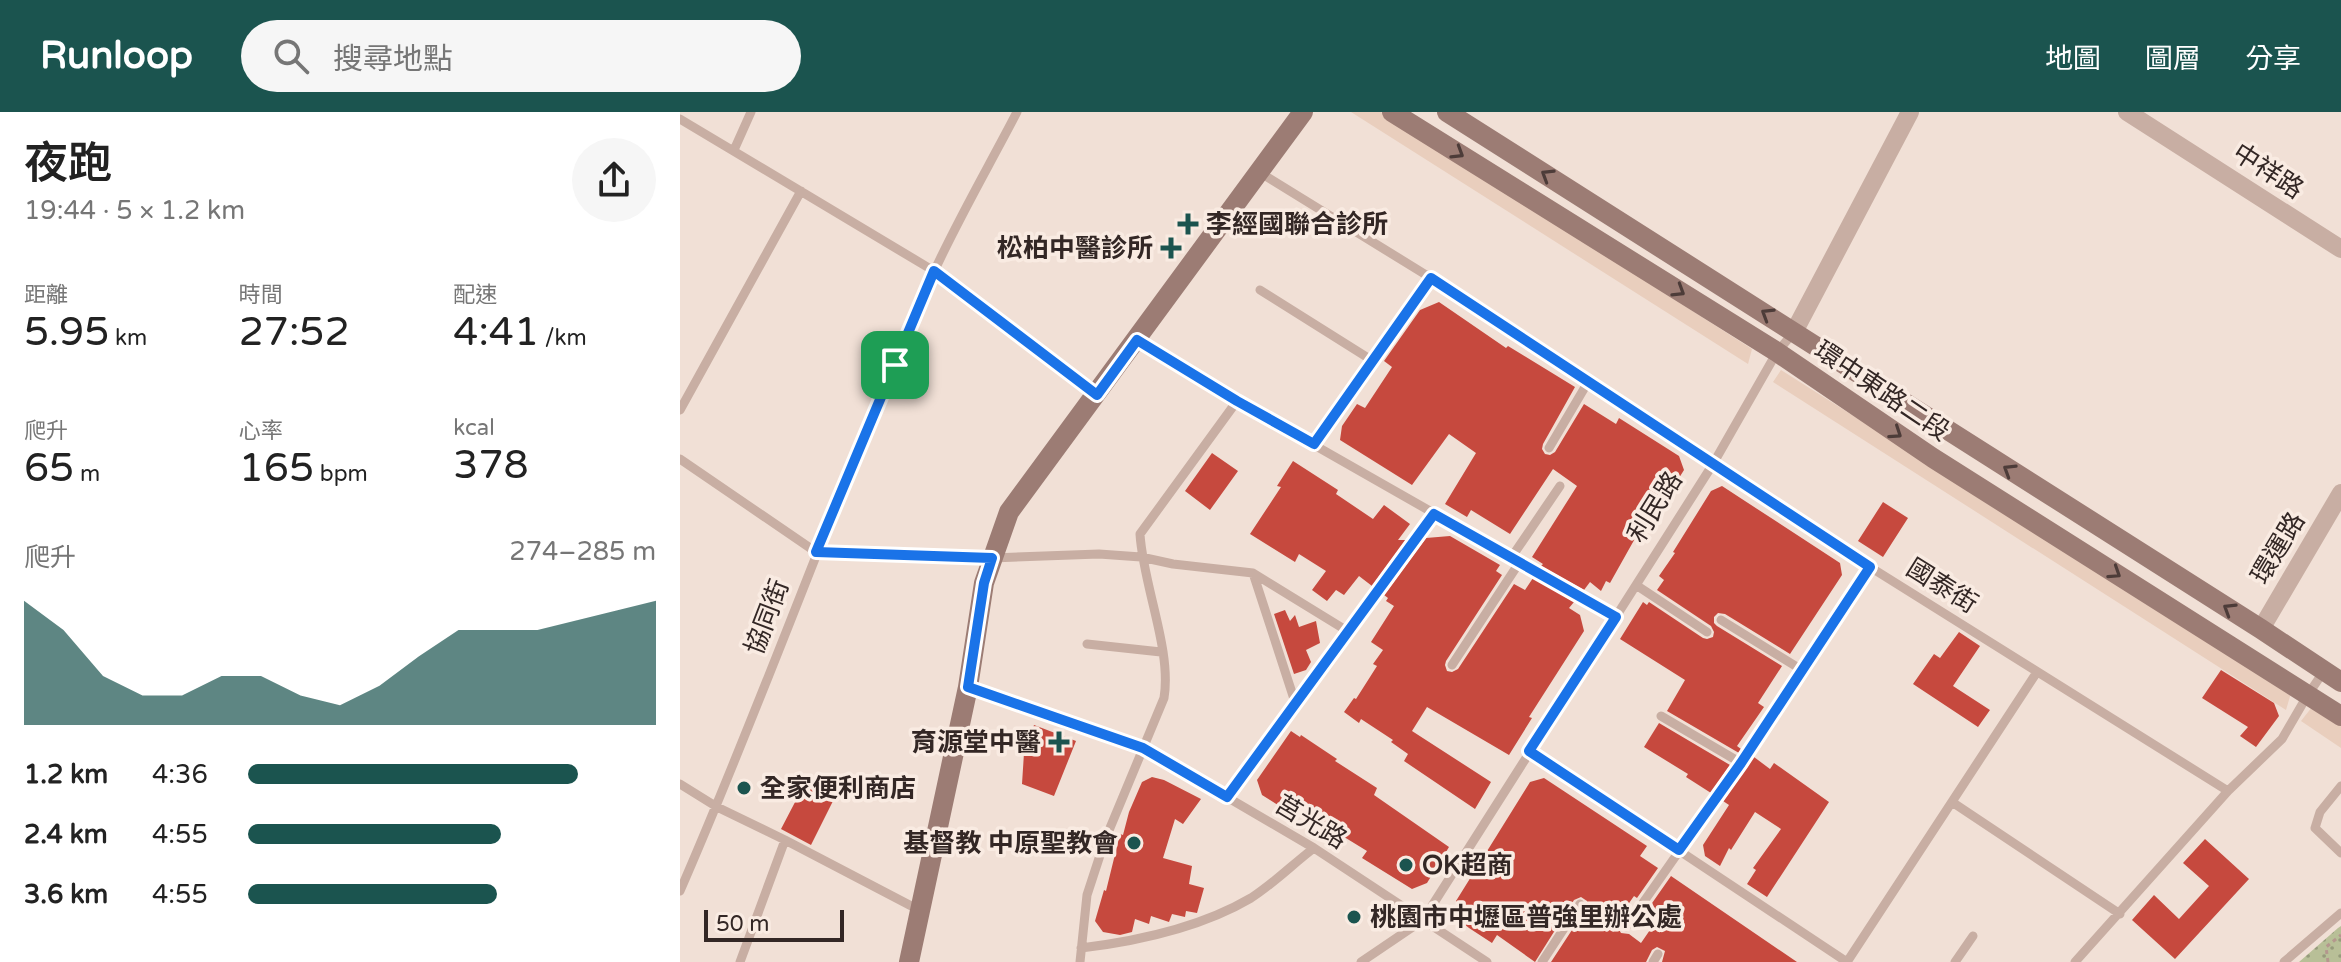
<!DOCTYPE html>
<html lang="zh-TW">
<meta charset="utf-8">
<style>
body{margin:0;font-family:"Varela Round","Noto Sans TC",sans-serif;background:#f6f6f6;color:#222;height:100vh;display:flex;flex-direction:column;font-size:30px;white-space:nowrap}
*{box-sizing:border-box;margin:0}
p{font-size:26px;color:#767676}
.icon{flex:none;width:44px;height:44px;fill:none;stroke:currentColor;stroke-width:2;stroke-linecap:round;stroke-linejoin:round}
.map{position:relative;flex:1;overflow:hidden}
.drawer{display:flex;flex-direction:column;background:#fff;width:680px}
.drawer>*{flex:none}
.scale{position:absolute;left:24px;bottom:20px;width:140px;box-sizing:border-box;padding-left:8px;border:4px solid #332725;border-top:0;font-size:22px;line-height:28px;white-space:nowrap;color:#332725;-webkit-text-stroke:6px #f9ebe2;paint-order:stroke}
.pin{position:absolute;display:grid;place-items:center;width:68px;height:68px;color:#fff;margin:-34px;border-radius:16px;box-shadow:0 4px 12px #0006}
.round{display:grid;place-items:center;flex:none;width:84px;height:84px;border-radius:42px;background:#f6f6f6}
.summary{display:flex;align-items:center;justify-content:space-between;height:136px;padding:0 24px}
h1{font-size:44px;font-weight:600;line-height:60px}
.metrics{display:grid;grid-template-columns:repeat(3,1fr);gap:12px;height:136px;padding:8px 24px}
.metrics div{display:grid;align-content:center}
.metrics b{font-size:40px;font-weight:600}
.metrics small{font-size:22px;font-weight:400}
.metrics p{font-size:22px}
.chart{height:224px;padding:16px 24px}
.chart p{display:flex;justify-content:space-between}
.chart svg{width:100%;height:144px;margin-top:8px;fill:#1b544f;opacity:.7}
ul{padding:0 24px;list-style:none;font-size:26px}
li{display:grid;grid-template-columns:128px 96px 1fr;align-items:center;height:60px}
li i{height:20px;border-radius:10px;background:#1b544f}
header{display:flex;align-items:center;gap:48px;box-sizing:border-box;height:112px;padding:0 40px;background:#1b544f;color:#fff}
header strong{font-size:38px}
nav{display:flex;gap:44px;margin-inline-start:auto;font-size:28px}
.search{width:560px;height:72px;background:#f6f6f6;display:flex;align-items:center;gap:20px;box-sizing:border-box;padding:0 28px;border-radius:44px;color:#767676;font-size:30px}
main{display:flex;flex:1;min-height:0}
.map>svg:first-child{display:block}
</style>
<header>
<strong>Runloop</strong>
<div class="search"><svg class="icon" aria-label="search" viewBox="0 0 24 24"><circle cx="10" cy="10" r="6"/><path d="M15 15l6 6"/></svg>搜尋地點</div>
<nav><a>地圖</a><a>圖層</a><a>分享</a></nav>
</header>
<main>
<section class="drawer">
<div class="summary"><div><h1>夜跑</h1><p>19:44 · 5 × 1.2 km</p></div><a class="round"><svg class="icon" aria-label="share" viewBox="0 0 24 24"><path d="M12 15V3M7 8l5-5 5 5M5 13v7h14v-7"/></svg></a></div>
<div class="metrics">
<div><p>距離</p><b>5.95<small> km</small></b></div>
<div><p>時間</p><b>27:52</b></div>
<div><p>配速</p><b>4:41<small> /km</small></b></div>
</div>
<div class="metrics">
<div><p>爬升</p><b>65<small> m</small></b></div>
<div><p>心率</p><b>165<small> bpm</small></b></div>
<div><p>kcal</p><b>378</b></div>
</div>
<div class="chart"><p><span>爬升</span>274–285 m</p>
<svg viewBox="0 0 160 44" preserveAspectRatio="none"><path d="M0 44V6L10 15L20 29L30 35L40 35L50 29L60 29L70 35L80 38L90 32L100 23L110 15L120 15L130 15L140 12L150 9L160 6V44z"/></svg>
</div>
<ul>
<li><b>1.2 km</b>4:36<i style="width:81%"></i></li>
<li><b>2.4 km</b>4:55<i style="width:62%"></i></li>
<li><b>3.6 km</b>4:55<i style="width:61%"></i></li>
</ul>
</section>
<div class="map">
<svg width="1661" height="850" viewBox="0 0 1661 850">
<defs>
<pattern id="park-dots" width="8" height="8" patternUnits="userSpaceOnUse" patternTransform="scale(2)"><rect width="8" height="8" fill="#b8bf97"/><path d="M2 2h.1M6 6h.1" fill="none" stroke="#969b7b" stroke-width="1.8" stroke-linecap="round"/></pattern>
</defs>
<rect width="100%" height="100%" fill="#f1e0d6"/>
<!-- park -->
<path fill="url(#park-dots)" d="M1661,814V850H1619L1658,816Z"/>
<!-- plaza -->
<path fill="#e9cebd" d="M671,0H701L1072,237L1068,252Z
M1101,258L1611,581L1606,598L1093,270Z
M1632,595L1661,614V636L1621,609Z"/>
<!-- building -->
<path fill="#c6493e" d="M759,190L826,236L828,234L895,275L863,332L862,337L865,342L870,343L875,340L904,292L936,312L939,306L999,344L1004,358L967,417L962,414L930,471L926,469L921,479L910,470L904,478L861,454L863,452L852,445L897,374L873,357L830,422L791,398L787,405L765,392L796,341L769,322L732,373L660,328L662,314L677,292L685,296L712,255L704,249L740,198Z
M532,341L558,359L530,398L505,379Z
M613,349L658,378L656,382L693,407L704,393L730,412L718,428H726L692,474L679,464L664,483L656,478L647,489L632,478L646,459L619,442L615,450L570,422L601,375L597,374Z
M1042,374L1160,451L1162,463L1110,542L1045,502L1038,501L1034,505V511L1037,514L1102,554L1078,591L1084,595L1057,634L1061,637L1059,641L987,599L1005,568L940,527L963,490L967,493L969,490L1023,526L1027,527L1033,525L1034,520L1031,514L977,478L984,468L979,464L995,441L993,440L1031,379Z
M1203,390L1228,406L1203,445L1178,429Z
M770,424L820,453L816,459L822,463L766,549L765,553L767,559L772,560L778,557L834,472L845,478L853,466L894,490L889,496L900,503L904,519L849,605L852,606L829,643L747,595L732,619L811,670L795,697L724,649L728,642L711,630L713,628L681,607L679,611L664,600L674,586L676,587L697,554L693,552L703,538L691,530L714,494L706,489L708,486L704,483L746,426Z
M605,498L610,509L615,503L619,515L636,509L640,531L626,538L631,550L626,558L614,562L594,502Z
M1279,520L1300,534L1273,574L1310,598L1298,615L1233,572L1254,542L1260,546Z
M1541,558L1594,591L1599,604L1576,635L1560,624L1568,615L1522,586Z
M979,611L1050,653L1031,681L1006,665L1008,662L964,635Z
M354,613L396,629L374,684L342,672L344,641Z
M611,619L620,625L621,623L657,647L655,649L697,676L694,683L769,735L747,771L732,777L682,746L687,739L656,720L658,718L624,696L623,698L606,688L601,695L582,683L577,668Z
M1074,645L1090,657L1094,651L1149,690L1087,785L1067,772L1076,758L1073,756L1101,717L1075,700L1051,738L1049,736L1040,754L1025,744L1023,733L1049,693L1043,689Z
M472,665L484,668L521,687L503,712L495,707L483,746L512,754L509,772L524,776L517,801L506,799L505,805L492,802L489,810L471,804L469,812L455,807L452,820L440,823L423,820L415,809L424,778L426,779L440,722L443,723L449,700L462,670Z
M864,666L967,734L960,744L978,756L957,786L954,784L935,811L941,821L949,822L961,831L981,802L970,794L991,764L1117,850H982L985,839L977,835L972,838L966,850H871L907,795V789L901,785L894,788L855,850L817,823L812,831L789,816L779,808L776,789L850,670Z
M125,671L154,687L131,733L101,717Z
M1525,727L1569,767L1495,847L1452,808L1474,783L1499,807L1529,774L1503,751Z"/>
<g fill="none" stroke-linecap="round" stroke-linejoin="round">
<!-- path -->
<path stroke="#b4978d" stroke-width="3" stroke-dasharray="4 4" stroke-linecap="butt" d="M1648,850L1646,835L1661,823"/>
<!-- lane -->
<path stroke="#c8aea3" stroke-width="9" d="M0,7L254,159L417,283
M54,38L71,0
M579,60L751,166L1190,455L1548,679
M580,178L693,249
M457,228L557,289L936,505
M0,298L121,79
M634,332L751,166
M869,336L908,270
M0,347L136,440L312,446L419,442L461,445L493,452L573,461L669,520
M831,446L880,374
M573,461L616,593
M956,473L1027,520
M1041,508L1122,558
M407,532L481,540
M772,553L839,451
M288,575L463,636L634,736L807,850
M981,604L1061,651
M849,639L1167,850
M0,672L37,695L105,728L239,798
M1661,674L1640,700L1635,716L1661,741
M547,685L754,402
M1272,690L1440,802
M0,779C89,575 162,365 253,162C278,107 309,54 337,0
M946,815L1061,651L1190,455
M401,836C459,829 520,816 571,786C593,772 613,752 634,736
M60,850L105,728
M400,850L407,783L425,728L484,586C492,538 463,473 460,422L557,289
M681,850L743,808L1033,352L1097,240L1114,220
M862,850L900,792
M973,850L978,842
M1167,850L1357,560
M1275,850L1293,824
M1395,850L1548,679L1602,627L1627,584L1644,559
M1604,850L1661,801"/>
<!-- street -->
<path stroke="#c8aea3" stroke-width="18" d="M1447,0L1661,137
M1114,220L1230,0
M1581,517L1661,381"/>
<!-- secondary -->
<path stroke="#9c7c74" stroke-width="20" d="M712,0L1097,240L1253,346L1661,604
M767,0L1581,517L1661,570
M229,850L288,575L304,471L329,400L623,0"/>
</g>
<!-- one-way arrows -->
<defs><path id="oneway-chevron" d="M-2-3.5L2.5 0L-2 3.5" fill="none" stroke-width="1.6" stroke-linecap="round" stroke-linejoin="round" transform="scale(2)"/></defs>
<g stroke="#4d3c39">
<use href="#oneway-chevron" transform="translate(778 41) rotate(32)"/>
<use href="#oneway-chevron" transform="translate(867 63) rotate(-148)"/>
<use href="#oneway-chevron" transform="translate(999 179) rotate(32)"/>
<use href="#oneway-chevron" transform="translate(1087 202) rotate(-148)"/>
<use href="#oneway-chevron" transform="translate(1216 321) rotate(34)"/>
<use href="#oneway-chevron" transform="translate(1329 358) rotate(-148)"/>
<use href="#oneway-chevron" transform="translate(1435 461) rotate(33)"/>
<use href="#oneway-chevron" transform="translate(1549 497) rotate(-148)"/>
</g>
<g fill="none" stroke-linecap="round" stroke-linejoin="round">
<!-- route casing -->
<g stroke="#fff" stroke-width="16">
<path id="route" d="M254,159L417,283L457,228L557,289L634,332L751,166L1190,455L1061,651L999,738L849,639L936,505L754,402L547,685L463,636L288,575L304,471L312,446L136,440Z"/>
</g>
<!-- route -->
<use href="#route" stroke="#1a73e8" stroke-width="10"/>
</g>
<!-- markers -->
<g fill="#1b544f" stroke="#f9ebe2" stroke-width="3">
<path d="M504 100h8v8h8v8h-8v8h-8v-8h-8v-8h8z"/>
<path d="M487 124h8v8h8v8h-8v8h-8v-8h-8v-8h8z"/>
<path d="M375 618h8v8h8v8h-8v8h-8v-8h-8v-8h8z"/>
<circle cx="64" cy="676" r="8"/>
<circle cx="454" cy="731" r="8"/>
<circle cx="726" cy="753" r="8"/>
<circle cx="674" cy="805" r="8"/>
</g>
<g text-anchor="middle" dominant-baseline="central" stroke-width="7" stroke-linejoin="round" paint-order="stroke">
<!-- street labels -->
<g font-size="26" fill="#332725" stroke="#f9ebe2">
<text transform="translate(1588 59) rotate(33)">中祥路</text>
<text transform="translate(1202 279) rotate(34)">環中東路二段</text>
<text transform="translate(975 395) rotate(-58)">利民路</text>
<text transform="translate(1598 436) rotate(-59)">環運路</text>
<text transform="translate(1262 474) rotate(32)">國泰街</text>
<text transform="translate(87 505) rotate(-69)">協同街</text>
<text transform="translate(631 710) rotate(31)">莒光路</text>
</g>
<!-- poi labels -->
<g font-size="26" font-weight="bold" fill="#332725" stroke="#f9ebe2" text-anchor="start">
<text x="526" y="112">李經國聯合診所</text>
<text x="473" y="136" text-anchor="end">松柏中醫診所</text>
<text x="361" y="630" text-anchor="end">育源堂中醫</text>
<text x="80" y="676">全家便利商店</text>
<text x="438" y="731" text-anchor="end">基督教 中原聖教會</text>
<text x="742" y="753">OK超商</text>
<text x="690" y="805">桃園市中壢區普強里辦公處</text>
</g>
</g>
</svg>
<div class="scale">50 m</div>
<div class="pin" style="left:215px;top:253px;background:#1e9e55"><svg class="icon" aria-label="arrive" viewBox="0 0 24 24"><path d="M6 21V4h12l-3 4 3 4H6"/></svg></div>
</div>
</main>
